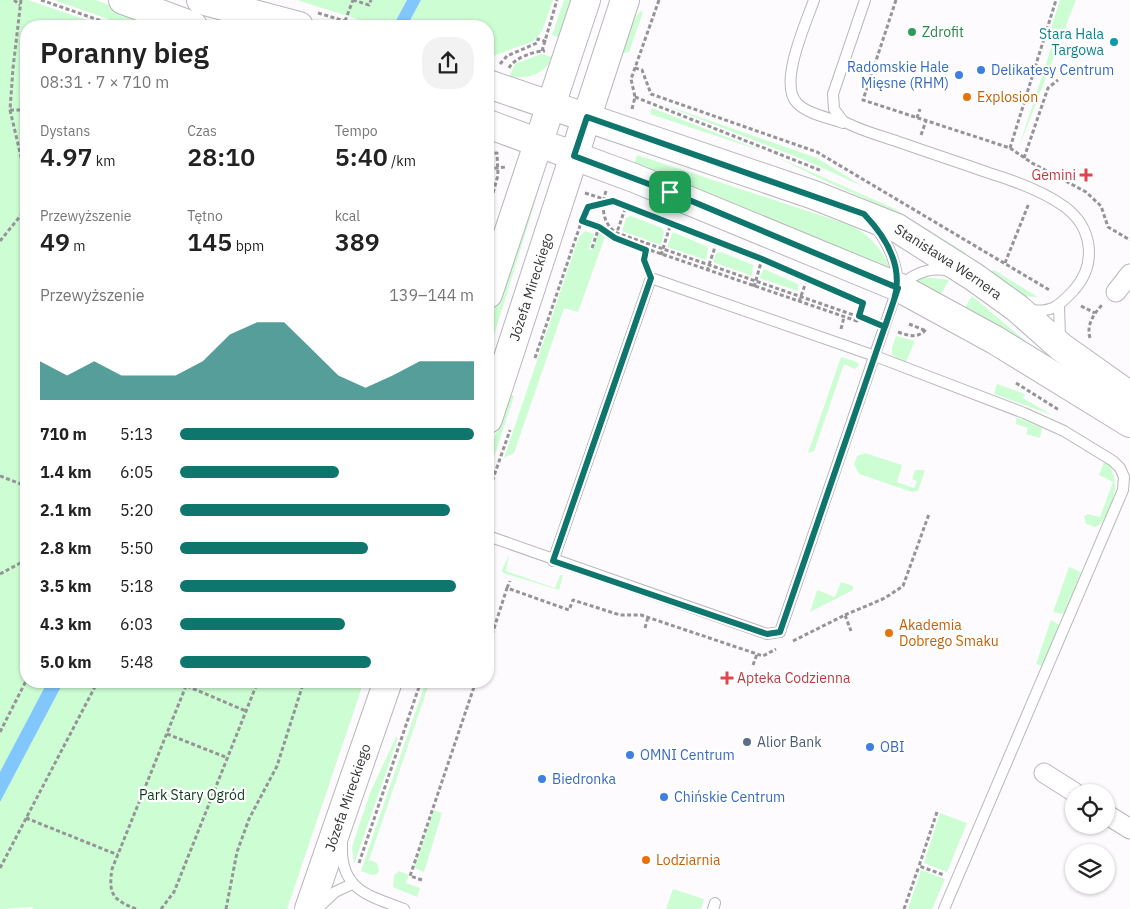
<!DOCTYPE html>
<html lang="pl">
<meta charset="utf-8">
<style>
body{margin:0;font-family:"IBM Plex Sans",sans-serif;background:#f2f2f2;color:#222;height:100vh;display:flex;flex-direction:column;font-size:19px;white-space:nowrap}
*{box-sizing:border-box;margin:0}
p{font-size:16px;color:#767676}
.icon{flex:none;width:28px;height:28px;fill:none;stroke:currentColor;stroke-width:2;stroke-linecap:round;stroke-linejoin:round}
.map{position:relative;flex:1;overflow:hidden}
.sheet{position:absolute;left:20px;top:20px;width:474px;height:668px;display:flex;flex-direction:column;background:#fff;border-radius:20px;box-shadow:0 1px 4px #0004}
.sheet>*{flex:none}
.controls{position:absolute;left:1065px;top:784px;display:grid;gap:10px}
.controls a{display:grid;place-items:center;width:50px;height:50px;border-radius:50%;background:#fff;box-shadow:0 1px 4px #0004;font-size:25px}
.pin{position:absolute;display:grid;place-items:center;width:42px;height:42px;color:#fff;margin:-21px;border-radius:10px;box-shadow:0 2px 8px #0006}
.round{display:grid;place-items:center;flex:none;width:52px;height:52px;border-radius:20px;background:#f2f2f2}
.headline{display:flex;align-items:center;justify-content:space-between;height:85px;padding:0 20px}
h1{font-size:28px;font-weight:600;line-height:38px}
.stats{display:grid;grid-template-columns:repeat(3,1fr);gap:8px;height:85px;padding:5px 20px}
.stats div{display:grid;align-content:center}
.stats b{font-size:25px;font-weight:600}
.stats small{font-size:14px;font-weight:400}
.stats p{font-size:14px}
.chart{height:140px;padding:10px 20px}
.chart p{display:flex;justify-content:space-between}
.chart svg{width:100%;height:90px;margin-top:5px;fill:#0f766e;opacity:.7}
ul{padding:0 20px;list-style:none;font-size:16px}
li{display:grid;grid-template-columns:80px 60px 1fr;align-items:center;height:38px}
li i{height:12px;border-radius:6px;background:#0f766e}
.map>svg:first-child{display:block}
</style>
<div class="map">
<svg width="1130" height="909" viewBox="0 0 1130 909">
<rect width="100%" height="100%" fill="#fdfbfe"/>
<!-- green -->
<path fill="#cdfdd2" d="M0,0H28L104,26H26V681H364L287,909H34L32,907L0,909Z
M54,0H95L174,26H128Z
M297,0H407L393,26H379Z
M421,0H553L542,31L534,41L488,58V26H407Z
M564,0H573L561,38L552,35Z
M1060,0H1076L1018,150L1054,39L1048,37Z
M640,11L643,12L629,52L619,54L630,27Z
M541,54L553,57C543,76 529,78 509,77L515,64Z
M656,102L817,158L864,187L807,161Z
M652,108L765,152L650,114Z
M637,155L850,225C868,233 883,250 890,269L633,166Z
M775,156L893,208L966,253L964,255L904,216L823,180Z
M530,197L536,199L488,355V330Z
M631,216L662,228L664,232L661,245L622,231L626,218Z
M585,231L594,234L589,249L592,250L599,231L606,234L578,312L564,308L514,453L504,458L579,237Z
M673,232L708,247L706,260L667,247Z
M721,252L753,265L752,276L713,262L716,253Z
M764,269L798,284V291L759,278Z
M994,270L1038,297L1022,296L988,273Z
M924,277L949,280L940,296L917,284L916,281Z
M972,296L1029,344L1026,347L964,309Z
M896,336L915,341L906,362L900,361L892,354V348Z
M841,357L857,362L859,365L855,369L844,364L814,451L808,453Z
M997,384L1025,394L1023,398L1052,415L994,394Z
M511,395L514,396L488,476V454Z
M1018,418L1042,428L1040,438L1026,434L1028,428L1016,424V419Z
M865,453L902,465L897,482L914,488L917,481L912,479L915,470H925L918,491L912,492L859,474L854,465L857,456Z
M1104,462L1109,463C1112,471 1115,477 1115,486C1115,496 1106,525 1095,527L1086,524L1084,516L1088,514L1100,517L1113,482L1099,475Z
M509,555L506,571L555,588L560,575H563L559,590L503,573L502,570Z
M1069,567L1081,572L1066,610L1063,614L1053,612Z
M841,582L853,586V590L810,612L817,590L835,597Z
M1051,620L1059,625L1042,666L1036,664Z
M426,681H430L369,860L377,863L379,871L377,874L372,875L361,871Z
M396,737L398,738L354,864L352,847L370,793Z
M434,810L442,813L424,872L414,868Z
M940,813L967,823L947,872L924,863Z
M921,870L945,879L932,909H908Z
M399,871L409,875L406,883L420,888L417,897L393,887L394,875Z
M673,889L704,899L701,909H666Z"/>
<!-- water -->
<path fill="#81c7fe" d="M407,0H421L407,26H393Z
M48,681H64L0,802V772Z"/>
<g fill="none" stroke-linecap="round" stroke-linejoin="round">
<!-- lane casing -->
<g stroke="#bab6bd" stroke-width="12">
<path id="lane" d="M814,0C806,23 778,84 797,103C807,114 830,118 843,123
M865,0L833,94L834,109L843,121C859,130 878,135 896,141C927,152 958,162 989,173C1015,181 1043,191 1065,207C1093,228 1097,264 1074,290C1059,306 1052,313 1029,310
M899,287C913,274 929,266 949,271
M1059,306L1060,338
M488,536L767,634L780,632L898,287C897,264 890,247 876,227
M553,561L651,278L875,356L1024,413L1064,431L1113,461L1120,468L1124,477L1123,490L944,909
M342,845C340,890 369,896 404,909
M319,907L335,892L352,884
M713,909L715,903"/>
</g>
<!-- street casing -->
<g stroke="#bab6bd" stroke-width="21">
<path id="street" d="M1116,292L1130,274
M1044,773L1074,792
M1106,814L1130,829"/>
</g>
<!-- secondary casing -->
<g stroke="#bab6bd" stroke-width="30">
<g id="secondary">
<path d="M123,0L193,26"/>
<path d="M201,0L299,26"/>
<path id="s1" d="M488,84L814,195L897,228L974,277L1017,308L1061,347L1130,396"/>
<path d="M488,124L634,178L898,287L995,340L1130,423"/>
<path d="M488,294L586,0"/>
<path id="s2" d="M488,419L625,0"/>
<path id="s3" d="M309,909L388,681"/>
</g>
</g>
<!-- path -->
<path stroke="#959497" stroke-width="3" stroke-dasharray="4 2.5" stroke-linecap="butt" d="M14,0L20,5
M21,0L13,68L10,110L26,178
M41,0L116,26
M353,0L369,5L371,0
M896,0L863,100L1010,148L1032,163L1086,192L1101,206L1108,227L1130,240
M318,13L361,26
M345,21L353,0
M542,51L557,0
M500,64L507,56L537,43L538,39L547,42
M509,68C514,58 534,51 545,51
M635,68L642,70L651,94L817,152L1051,291
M635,97L822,171
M632,109L635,97L631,79L659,0
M10,110H26
M917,118L920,109
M921,135L926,121
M1010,148L1056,0
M488,154L497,153L498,175L488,211
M1024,158L1048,88L1058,80
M488,160V187
M488,169L506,167
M606,191C601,206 602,224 617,233L871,321
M585,193L604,199
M582,221L599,227L615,238L626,206
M0,241L26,209
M592,248L599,227
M661,255L671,223
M1005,263L1029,203
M646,265L644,260L647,244
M707,271L717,241
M754,287L762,259
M799,302L807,279
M1081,306L1095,313
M909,324L924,330
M841,329L844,317
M898,332C909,336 919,339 927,328
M1090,338C1086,325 1094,313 1103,304
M535,358L584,214L588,207L613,201L762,259L863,303L857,321L615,238
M1016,383L1059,410
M0,476L26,486
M488,493L510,430
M0,574L26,560
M507,588L510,581
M845,615L885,598L903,586L929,514
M645,628L648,617
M793,641L845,615L851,631
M488,647L507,588L569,610L573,600L620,615H641L763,656L776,649
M753,665L757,654
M175,681L246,711
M0,732L26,681
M167,734L228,758
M937,812L919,866L944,875
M26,818L118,855
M359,863L421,681
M0,868L98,681
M422,880L410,876L476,681
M136,909C113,900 108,894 112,869L188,681
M161,909L174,892L258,681
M226,909L237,852L249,819L277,766L304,681
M904,909L919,866"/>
<!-- lane -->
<use href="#lane" stroke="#fff" stroke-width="10"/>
<!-- street -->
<use href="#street" stroke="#fff" stroke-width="19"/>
<!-- secondary -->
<use href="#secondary" stroke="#fff" stroke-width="28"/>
</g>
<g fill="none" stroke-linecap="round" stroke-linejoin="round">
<!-- route casing -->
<g stroke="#fff" stroke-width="10">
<path id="route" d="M670,192L898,288L885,327L859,316L863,303L762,259L613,201L588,207L582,221L599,227L615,238L646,250L644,260L651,278L553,561L767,634L780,632L894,300C904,267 887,238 864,214L587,117L574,156L670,192"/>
</g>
<!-- route -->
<use href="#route" stroke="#0f766e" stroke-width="6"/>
</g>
<!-- markers -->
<circle fill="#2e9e5b" stroke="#fff" stroke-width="2" cx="912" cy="32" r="5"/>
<circle fill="#0f9aa8" stroke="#fff" stroke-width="2" cx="1114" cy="42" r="5"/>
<g fill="#3f7fe0" stroke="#fff" stroke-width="2">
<circle cx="981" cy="70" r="5"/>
<circle cx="959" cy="75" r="5"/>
<circle cx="870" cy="747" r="5"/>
<circle cx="630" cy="755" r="5"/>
<circle cx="542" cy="779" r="5"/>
<circle cx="664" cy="797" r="5"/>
</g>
<g fill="#e8710a" stroke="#fff" stroke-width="2">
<circle cx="967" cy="97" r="5"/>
<circle cx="889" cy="633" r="5"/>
<circle cx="646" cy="860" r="5"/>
</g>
<g fill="#e0444e" stroke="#fff" stroke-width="2">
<path d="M1083.5 167.5h5v5h5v5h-5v5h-5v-5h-5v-5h5z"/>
<path d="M724.5 670.5h5v5h5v5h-5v5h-5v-5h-5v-5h5z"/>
</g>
<circle fill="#5c6f8a" stroke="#fff" stroke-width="2" cx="747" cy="742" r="5"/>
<g text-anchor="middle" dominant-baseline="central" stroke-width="4.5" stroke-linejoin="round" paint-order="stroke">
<!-- leisure labels -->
<g font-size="14" fill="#27864d" stroke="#fff" text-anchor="start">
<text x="922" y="32">Zdrofit</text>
</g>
<!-- culture labels -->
<g font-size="14" fill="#0d838f" stroke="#fff" text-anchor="end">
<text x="1104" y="34">Stara Hala<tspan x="1104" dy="16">Targowa</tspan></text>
</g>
<!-- shop labels -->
<g font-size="14" fill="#366cbe" stroke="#fff" text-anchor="start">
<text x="949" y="67" text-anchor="end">Radomskie Hale<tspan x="949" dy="16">Mięsne (RHM)</tspan></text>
<text x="991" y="70">Delikatesy Centrum</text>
<text x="880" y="747">OBI</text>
<text x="640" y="755">OMNI Centrum</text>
<text x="552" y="779">Biedronka</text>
<text x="674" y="797">Chińskie Centrum</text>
</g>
<!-- food labels -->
<g font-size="14" fill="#c56008" stroke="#fff" text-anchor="start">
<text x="977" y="97">Explosion</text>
<text x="899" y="625">Akademia<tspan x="899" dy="16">Dobrego Smaku</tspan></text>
<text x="656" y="860">Lodziarnia</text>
</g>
<!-- health labels -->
<g font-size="14" fill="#be3a42" stroke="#fff" text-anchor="end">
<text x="1076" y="175">Gemini</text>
<text x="737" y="678" text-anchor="start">Apteka Codzienna</text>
</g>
<!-- street labels -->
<g font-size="14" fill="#373639" stroke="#fff">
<text stroke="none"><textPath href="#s1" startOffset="495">Stanisława Wernera</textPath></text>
<text stroke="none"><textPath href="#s2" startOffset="139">Józefa Mireckiego</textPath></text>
<text stroke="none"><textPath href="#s3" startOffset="118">Józefa Mireckiego</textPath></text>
</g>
<!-- service labels -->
<g font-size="14" fill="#4e5e75" stroke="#fff" text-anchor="start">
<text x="757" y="742">Alior Bank</text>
</g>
<!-- park labels -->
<g font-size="14" fill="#093b16" stroke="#fff">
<text x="192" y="795">Park Stary Ogród</text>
</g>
</g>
</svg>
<div class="controls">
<a><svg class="icon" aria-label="locate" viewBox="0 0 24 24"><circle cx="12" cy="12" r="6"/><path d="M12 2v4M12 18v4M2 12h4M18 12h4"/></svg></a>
<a><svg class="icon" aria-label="layers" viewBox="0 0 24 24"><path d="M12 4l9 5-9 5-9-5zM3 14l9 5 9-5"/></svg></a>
</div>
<div class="pin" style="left:670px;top:192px;background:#1e9e55"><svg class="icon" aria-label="arrive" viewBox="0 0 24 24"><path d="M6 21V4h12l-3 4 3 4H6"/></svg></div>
<section class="sheet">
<div class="headline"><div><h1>Poranny bieg</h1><p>08:31 · 7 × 710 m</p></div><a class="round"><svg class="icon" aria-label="share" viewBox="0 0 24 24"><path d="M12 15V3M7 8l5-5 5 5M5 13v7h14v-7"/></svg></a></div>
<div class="stats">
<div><p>Dystans</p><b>4.97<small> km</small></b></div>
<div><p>Czas</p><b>28:10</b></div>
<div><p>Tempo</p><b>5:40<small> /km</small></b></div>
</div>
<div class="stats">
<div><p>Przewyższenie</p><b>49<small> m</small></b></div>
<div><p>Tętno</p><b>145<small> bpm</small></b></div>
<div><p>kcal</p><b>389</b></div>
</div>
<div class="chart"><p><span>Przewyższenie</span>139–144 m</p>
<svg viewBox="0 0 160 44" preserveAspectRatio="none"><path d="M0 44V25L10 32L20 25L30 32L40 32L50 32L60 25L70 12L80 6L90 6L100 19L110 32L120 38L130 32L140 25L150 25L160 25V44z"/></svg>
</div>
<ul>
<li><b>710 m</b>5:13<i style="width:100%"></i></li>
<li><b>1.4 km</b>6:05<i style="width:54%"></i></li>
<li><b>2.1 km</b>5:20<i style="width:92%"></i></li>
<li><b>2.8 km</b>5:50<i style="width:64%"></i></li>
<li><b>3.5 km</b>5:18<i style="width:94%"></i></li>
<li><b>4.3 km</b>6:03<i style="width:56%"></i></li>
<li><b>5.0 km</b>5:48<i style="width:65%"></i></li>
</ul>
</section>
</div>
